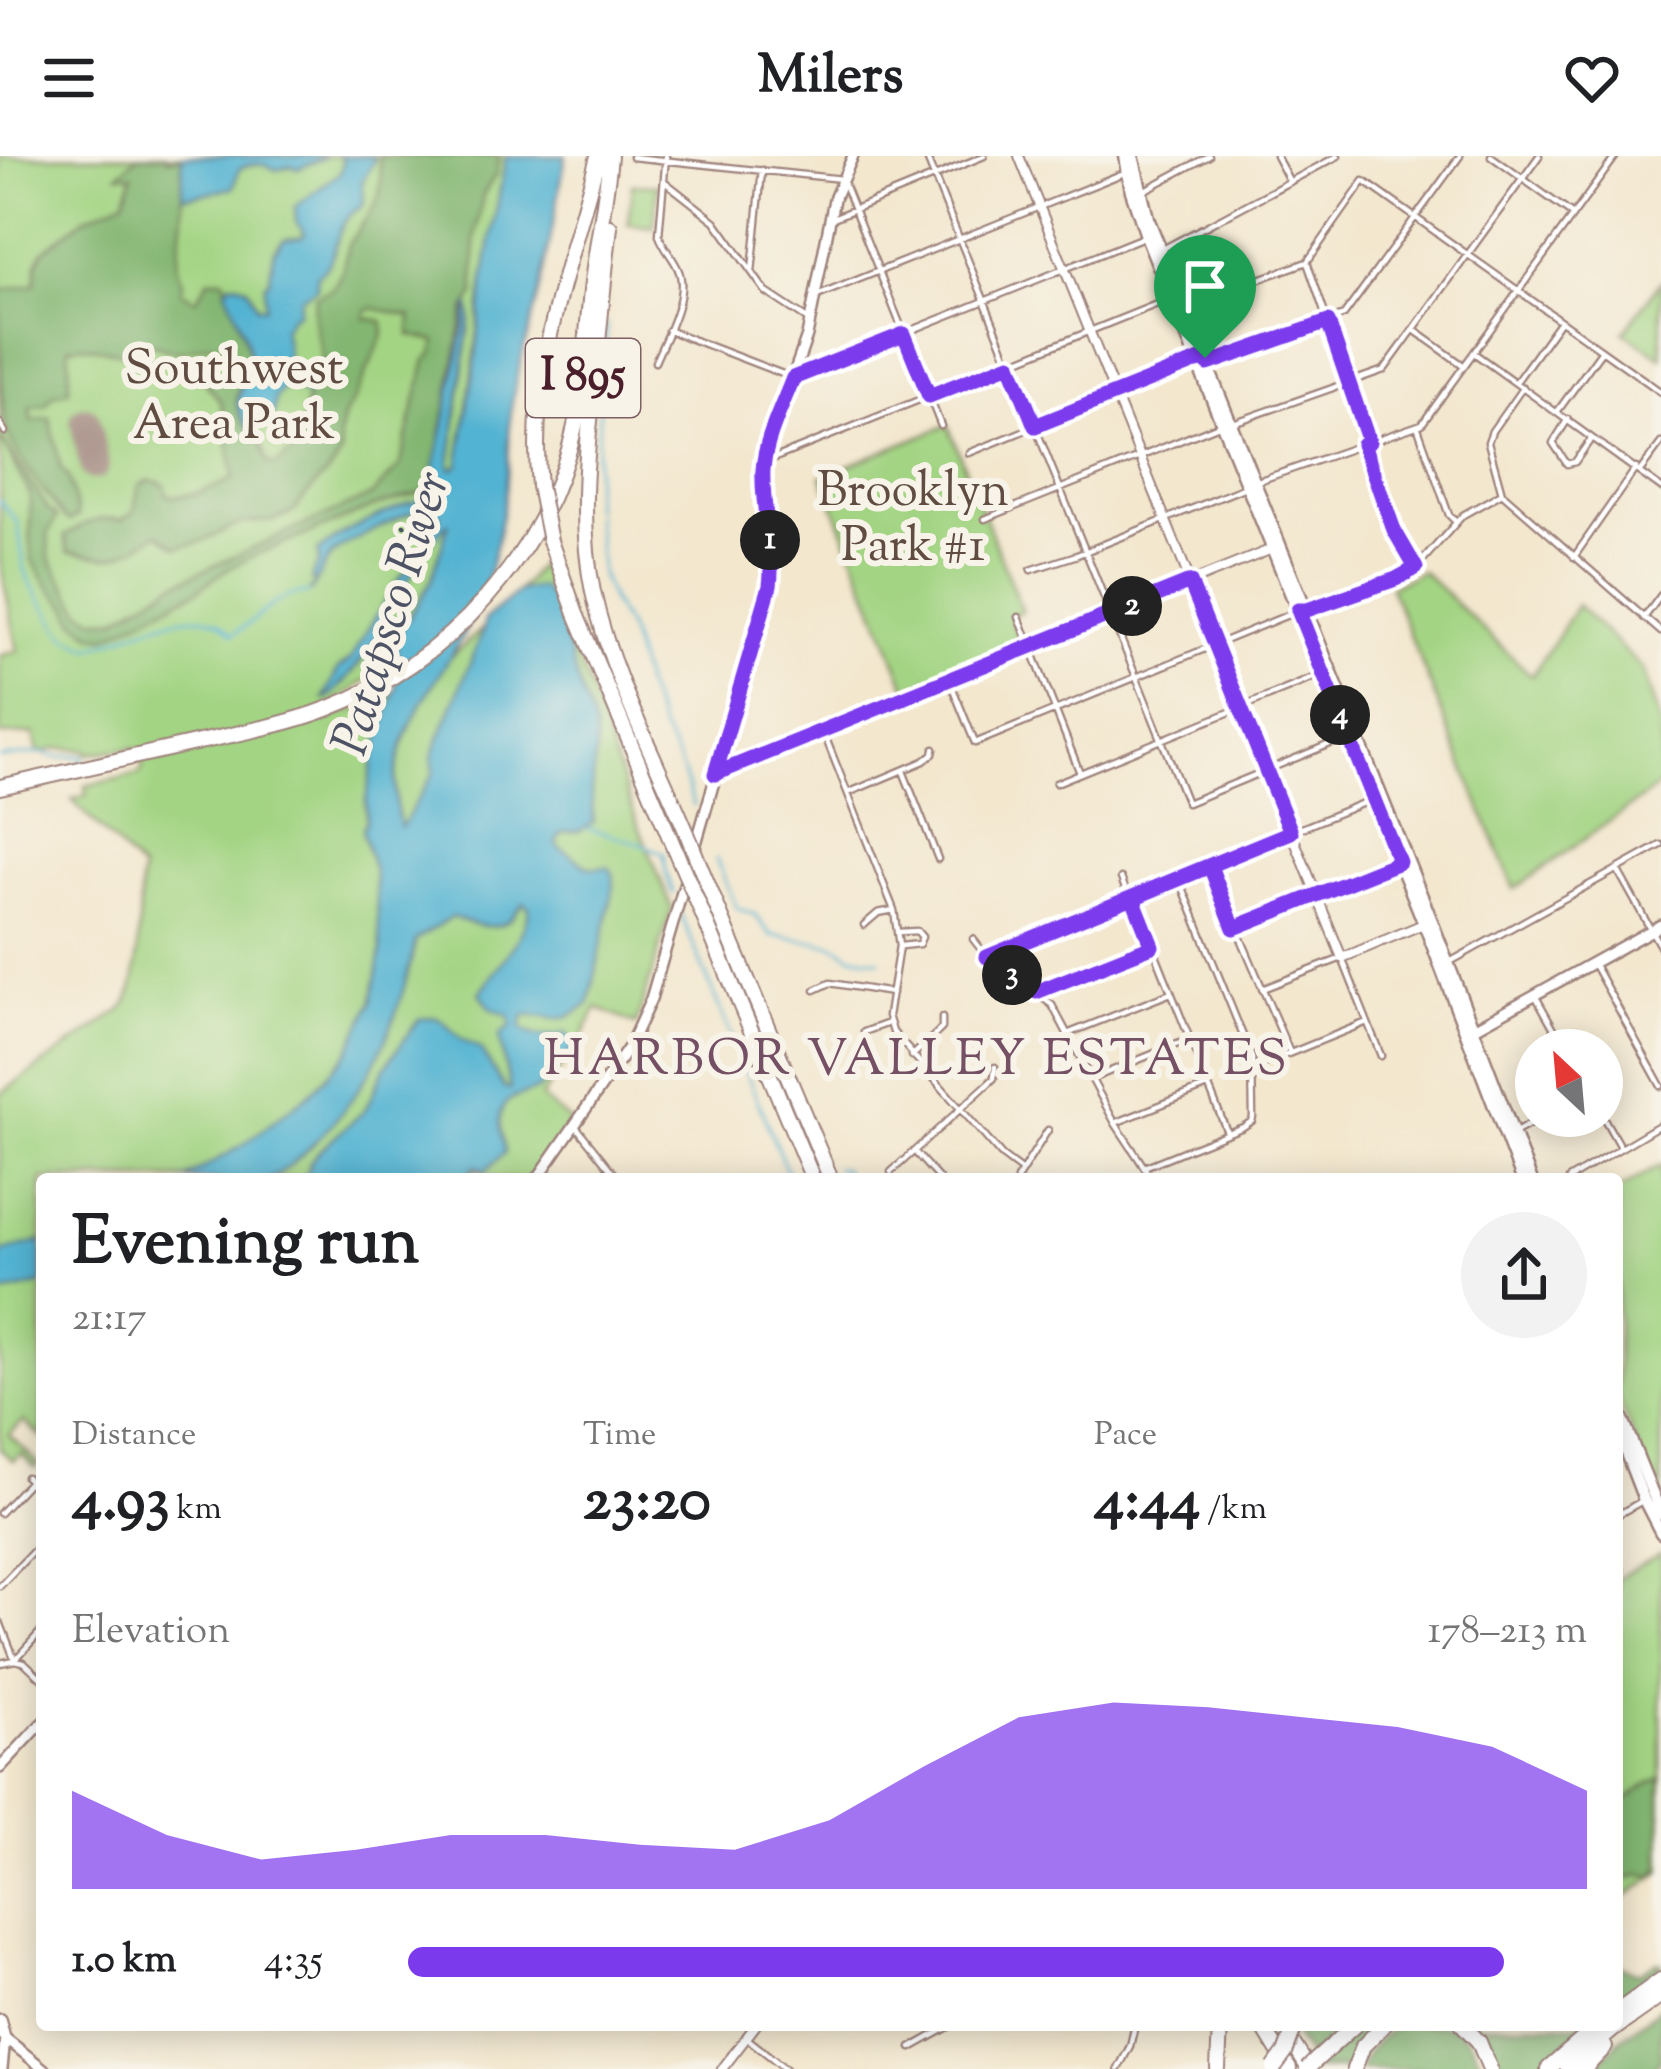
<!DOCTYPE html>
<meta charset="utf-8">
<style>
body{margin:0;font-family:"Sorts Mill Goudy",serif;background:#f2f2f2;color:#202124;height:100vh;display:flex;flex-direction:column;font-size:45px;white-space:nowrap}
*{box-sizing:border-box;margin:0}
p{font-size:39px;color:#757577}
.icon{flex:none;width:66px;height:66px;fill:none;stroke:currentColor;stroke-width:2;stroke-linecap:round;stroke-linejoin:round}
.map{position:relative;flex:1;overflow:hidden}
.details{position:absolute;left:36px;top:1017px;width:1587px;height:858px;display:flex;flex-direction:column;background:#fff;border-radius:12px;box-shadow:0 6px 30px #0003}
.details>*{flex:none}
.needle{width:78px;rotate:334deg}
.fabs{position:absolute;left:1515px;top:873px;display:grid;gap:24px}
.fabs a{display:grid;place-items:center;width:108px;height:108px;border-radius:50%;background:#fff;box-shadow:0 6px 30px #0003;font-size:60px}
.pin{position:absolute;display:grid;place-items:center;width:102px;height:102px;color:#fff;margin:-123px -51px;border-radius:50% 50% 50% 0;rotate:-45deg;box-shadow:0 0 12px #0007}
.pin .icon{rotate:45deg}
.km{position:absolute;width:60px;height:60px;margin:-30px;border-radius:50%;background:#222;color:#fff;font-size:33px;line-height:60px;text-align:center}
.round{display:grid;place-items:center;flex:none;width:126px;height:126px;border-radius:63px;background:#f2f2f2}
.head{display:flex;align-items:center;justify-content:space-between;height:204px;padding:0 36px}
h1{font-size:66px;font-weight:700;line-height:90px}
.figures{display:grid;grid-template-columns:repeat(3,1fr);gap:18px;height:204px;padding:12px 36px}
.figures div{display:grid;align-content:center}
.figures b{font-size:60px;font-weight:700}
.figures small{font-size:33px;font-weight:400}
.figures p{font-size:33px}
.chart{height:336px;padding:24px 36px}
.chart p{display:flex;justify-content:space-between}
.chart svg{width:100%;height:216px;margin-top:12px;fill:#7c3aed;opacity:.7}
ul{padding:0 36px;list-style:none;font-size:39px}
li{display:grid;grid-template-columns:192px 144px 1fr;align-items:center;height:90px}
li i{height:30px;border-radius:15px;background:#7c3aed}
header{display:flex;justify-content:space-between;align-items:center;height:156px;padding:0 36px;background:#fff;font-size:54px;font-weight:700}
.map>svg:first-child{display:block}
</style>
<header><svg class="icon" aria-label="menu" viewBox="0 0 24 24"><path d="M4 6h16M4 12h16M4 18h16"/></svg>Milers<svg class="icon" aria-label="heart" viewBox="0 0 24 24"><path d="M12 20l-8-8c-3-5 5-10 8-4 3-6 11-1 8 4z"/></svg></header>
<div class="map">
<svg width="1661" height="1913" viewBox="0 0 1661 1913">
<rect width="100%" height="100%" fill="#f7f3e8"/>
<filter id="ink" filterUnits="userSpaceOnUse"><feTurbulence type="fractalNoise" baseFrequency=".00833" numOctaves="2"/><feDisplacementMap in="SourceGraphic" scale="24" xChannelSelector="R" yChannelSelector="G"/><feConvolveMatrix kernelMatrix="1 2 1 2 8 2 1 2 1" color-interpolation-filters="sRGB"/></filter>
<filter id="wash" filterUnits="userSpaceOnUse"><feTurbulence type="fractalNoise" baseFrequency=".004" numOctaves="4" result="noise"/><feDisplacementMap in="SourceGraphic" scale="48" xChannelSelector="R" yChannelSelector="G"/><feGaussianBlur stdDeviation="2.7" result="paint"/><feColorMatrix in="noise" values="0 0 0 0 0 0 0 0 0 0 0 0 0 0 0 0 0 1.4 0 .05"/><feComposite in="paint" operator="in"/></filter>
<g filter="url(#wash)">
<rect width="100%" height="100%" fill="#f3e7ce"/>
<!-- green -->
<path fill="#a3d483" stroke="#767a57" stroke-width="3" d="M0,0H506L484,125L464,289L450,363L431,425L406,465L396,490L383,495L382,509L371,521L333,548V560C418,539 488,476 540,408L582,512L638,668L672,752L636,869L597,852L580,885L541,942L571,966L531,1023H491L477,1013L469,1023H42V1282L24,1265L9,1279L39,1308L36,1312L21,1298L13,1305L0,1293V938L123,853C143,830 137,748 142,715L72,644L87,639L85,630L139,618L143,612L135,592L87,598L86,594L60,592L38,597L34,578L0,579V500L18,495L0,406Z
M632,28L658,29L654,71L628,68Z
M1661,125V201L1624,176Z
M948,269L1022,455L1010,460L1021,487L907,533L822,320Z
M1422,415L1532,520L1577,449L1643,513L1661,572V629L1514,733L1390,431Z
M1661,1009V1351L1617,1240V1035Z
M1661,1398V1716L1617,1747V1422Z"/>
<!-- forest -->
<path fill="#82b671" stroke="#666a4e" stroke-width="3" d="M138,0H166L168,3L182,0L183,58L177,110L183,127L181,135L196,144L209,123H224C230,147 244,170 248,196C252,223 238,222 237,242C236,260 249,270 258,283C265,292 262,299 270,308L276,309L297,293C299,279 307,252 306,240C312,232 321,223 322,213C325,192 308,167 316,140L333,132L342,116L348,89L374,51L379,40L381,24L379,0H499L496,18L483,39L475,83V138L465,154L435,310L437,321L435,332L374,351L263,396L227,413L198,434L107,481L93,479L75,464L67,449L48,430L31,402L30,338L0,280L48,353L57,361L48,377L49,400L59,419L82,455L96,463H115L171,429L372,339L400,310L426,204L433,198L436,185L410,179L411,160L373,152L366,156L365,162L382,165L384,177L354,244L344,259L339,280L341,298L334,310L305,340L295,355L272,365L242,367L198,387L177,391L158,377C145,386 127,399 110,401C99,402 82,396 68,396L65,380C84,368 98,359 121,364L133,357L139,330C149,322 153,324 165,329L167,339C183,344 218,331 234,322L221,245L206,228L227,216L225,190C206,185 195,195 176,195C166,195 157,187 147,188C138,188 136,192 130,198L81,189L69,191V234L53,239L46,249L31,251L32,264L50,262L61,313L68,320L78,360L69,365L64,362C45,335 20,307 7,276C0,242 0,174 0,135L35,128L37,107L44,94L85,62L124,44L133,19L118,18Z
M1661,1622V1710L1654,1720L1640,1718L1617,1726V1651L1649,1627Z
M1656,1807H1661V1813L1617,1843V1809L1640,1817Z
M1661,1851V1903L1653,1913H1593L1619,1884Z
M1299,1869H1345L1309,1902L1295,1880Z
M1360,1869H1373L1363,1880L1348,1913H1315Z
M1398,1869C1448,1869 1464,1861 1484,1913H1360C1368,1892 1379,1880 1398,1869Z
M1475,1869H1585L1537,1913H1497L1484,1879Z"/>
<!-- water -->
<path fill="#53b3d2" stroke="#4e697e" stroke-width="3" d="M182,0H327L298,13L291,10L276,14C264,7 252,6 239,13L233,32C222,34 192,41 183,40Z
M339,0H372L374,5L362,26L364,45L362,51C329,65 345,99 317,119V132L300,142L298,156L291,160L283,174C294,210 272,209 311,233L306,240L287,228L276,241L273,263L256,273H249C222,238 252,230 249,200C246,177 235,155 226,134L230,127C250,126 251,136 257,151H265V128L269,125L274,95L284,83L301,81L305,77L296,66L295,51L341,16L343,5Z
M506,0H566C557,45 550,90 540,134C531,170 519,205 513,240C508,267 510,295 507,322C504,355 493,407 482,438C455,516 372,581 401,671L434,616L432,600L483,475L485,463L519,435L539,431C564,445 569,501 578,526C584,548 597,567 596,590C595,618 589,637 594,666L579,675L563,676L557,683L558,690L590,712L608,711L613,717L614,730L589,848C552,874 560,858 524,860L521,872C535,883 550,882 566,877L574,889C568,903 562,909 547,913C546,948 508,930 501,956C498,968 503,984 505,996L486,1015L475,1010L463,1023H304L311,1005L318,996L365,954L385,911L419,863L433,861L441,864L462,884L481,894L505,933H510L499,880L511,870L509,860L491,853L480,837C495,814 528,778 529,751L524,747C519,751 515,757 511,762C494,778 471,767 452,761L416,784C396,874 373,930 306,995C297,1003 281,1019 269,1023C256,1027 203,1023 185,1023L243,989L311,937L348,896L372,846L381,795L374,715L362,674L366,664V643L374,600L396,533L399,510L396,490L399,477L431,425L449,366C401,416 382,496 327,543H324L338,513L350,504L394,430L418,399L441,360L437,355C430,355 423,354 416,355C406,357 344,389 335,396C322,406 321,425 309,437L315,427L311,423L319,405L318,396C342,375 375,362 404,349C413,345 424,346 431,338C438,330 437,320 435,310L469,147L471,159L450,308L452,313L458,310L475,209L484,124Z
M42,1085V1128L0,1138V1097Z"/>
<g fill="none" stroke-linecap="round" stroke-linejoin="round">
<!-- stream -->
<path stroke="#53b3d2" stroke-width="3" d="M607,168L593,341L601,419L612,446L628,473L645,531L660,570L678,603L694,649
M0,345L18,367L24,411L30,427L64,479L89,492C122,483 186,449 218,466C224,468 228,474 233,478C261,463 275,436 309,437
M0,602L42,597L54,601L83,600L82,608
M587,672C615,680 640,686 664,698L666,716L673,737
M716,703L737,752L755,759L771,779L834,789L851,799L880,804
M681,759L790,1023
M836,1012L843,1013L848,1023"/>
<!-- runway -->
<path stroke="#9e837c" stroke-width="30" d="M85,265L94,309"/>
</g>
</g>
<g filter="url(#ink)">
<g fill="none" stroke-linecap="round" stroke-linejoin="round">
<!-- minor casing -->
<g stroke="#9e837c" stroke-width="9">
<path id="minor" d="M926,0L1187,647L1347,581
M1276,0L1290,26
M1491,0L1573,59
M632,1L842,23L941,270
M664,25L715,65L766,136L810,165
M1145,34L1209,0
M833,62L984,0
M1163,93L1338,0
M1307,106L1369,286
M752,116L762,14
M817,140L1124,17
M1184,150L1307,106L1364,25L1661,236
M668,174L793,222L1146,80
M1414,174L1463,209
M1474,197L1661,332
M655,206C665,182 690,138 678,113C673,101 663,92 659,79L666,0
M1208,209L1344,159L1460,0
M1516,226L1560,165
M1523,231L1492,275L1488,286L1502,337L1661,476
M1557,256L1602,194
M1568,263L1553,287L1567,308L1575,306L1591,283
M0,267L5,276
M1230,268L1384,214L1539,0
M1418,272L1449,359L1456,366
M1363,288L1394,374L1415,410
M969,297L1194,206
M765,303L770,304L1167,144
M1640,315L1661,287
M1258,325L1422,268L1616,0
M985,363L1219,269
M1574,401L1636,312
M1031,414L1077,399L1248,330
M1306,455L1396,423L1416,412L1463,359L1502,337
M1019,461L1080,617
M1644,462L1661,439
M949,523L975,587L1295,456
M823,575L894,754L899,790L888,860L893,876L1002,1000L1022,1015
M903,615L938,703
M1056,627L1323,518
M848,637L924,605L933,598L934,593
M1210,710L1290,897
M1617,713L1661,792
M1121,722L1129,743
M1133,741L1227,976
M864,769L878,757L894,754
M1235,772L1399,706
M898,776L917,775L922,781L919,788L901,790
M973,783L987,801L1052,849L1115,967L1152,1023
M987,801L1373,643
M1448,807L1661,689
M1593,807L1661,930
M1262,833L1342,802L1381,900
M815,834L830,827L892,837
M1036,836L1152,789
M1535,839L1566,894
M864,876L889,867
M1067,878L1171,837
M912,900L938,876L942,872V862
M1256,911L1367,866
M1091,923L1190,883
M1602,959L1620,991
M1115,967L1208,930
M575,969L618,1023
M1514,977L1545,960
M914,995L939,1023
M1144,1011L1243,971L1252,965L1253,961L1252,902L1179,722
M891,1016L989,927L994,922L995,911
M1017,1023L1048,974
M1569,1023L1661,968
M26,1321L42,1337
M0,1357L30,1325
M1617,1359L1644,1344
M1617,1404L1622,1415L1617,1418
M0,1430L42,1386
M0,1466L15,1504L24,1506L42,1523
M0,1507L15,1504L42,1474
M748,1883L786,1913
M911,1892L952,1869
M1118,1913L1130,1890L1135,1869"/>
</g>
<!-- tertiary casing -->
<g stroke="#9e837c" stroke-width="12">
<path id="tertiary" d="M1019,0L1342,802L1428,766
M715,618L1272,393
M722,1913L756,1869"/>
</g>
<!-- secondary casing -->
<g stroke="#9e837c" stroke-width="14">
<path id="secondary" d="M1471,874L1661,769
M537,1023L629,891L651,843L765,450L772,400L763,335L764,303L807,180L834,43L853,0
M0,1612L42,1567
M0,1863L5,1882L2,1913
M0,1878L44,1913"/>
</g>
<!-- primary casing -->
<g stroke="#9e837c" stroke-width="15">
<path id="primary" d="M1125,0L1131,35L1146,80L1424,768L1522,1023
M1133,0L1148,62L1432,765L1531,1023
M1617,1249L1661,1358
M1617,1274L1644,1344L1661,1377"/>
</g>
<!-- motorway casing -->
<g stroke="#9e837c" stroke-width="18">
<path id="motorway" d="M610,71C604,119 600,168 595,217C587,290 578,363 593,436C611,519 653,597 686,675
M539,330C527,213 570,112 598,0
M550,385L576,458L678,701
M0,631C65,616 130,602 195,587C239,577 285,569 327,553C448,507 547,398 575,270C585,226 586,180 591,135C596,90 606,45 610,0
M702,715L831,1023
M695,740L813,1023
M1617,1856L1661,1824
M1262,1869L1289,1913
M1281,1869L1309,1913
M1463,1869L1479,1886L1490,1913
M1316,1904L1355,1869
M1218,1913L1220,1869
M1354,1913L1363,1890L1384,1869
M1548,1913L1599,1869
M1567,1913L1614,1873L1661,1840
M1584,1913L1605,1891"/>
</g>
<!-- minor -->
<use href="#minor" stroke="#fff" stroke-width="4.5"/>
<!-- tertiary -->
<use href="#tertiary" stroke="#fff" stroke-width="8"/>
<!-- secondary -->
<use href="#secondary" stroke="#fff" stroke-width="9"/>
<!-- primary -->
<use href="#primary" stroke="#fff" stroke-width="10"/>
<!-- motorway -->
<use href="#motorway" stroke="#fff" stroke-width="14"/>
<!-- motorway-bridge casing -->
<g stroke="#9e837c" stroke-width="18" stroke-linecap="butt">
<path id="motorway-bridge" d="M539,330L550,385
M686,675L702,715
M678,701L695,740
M1274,1912L1285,1897L1295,1870
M1307,1913L1316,1904"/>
</g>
<!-- motorway-bridge -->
<use href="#motorway-bridge" stroke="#fff" stroke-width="14"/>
</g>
</g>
<g fill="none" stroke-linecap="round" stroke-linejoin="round" filter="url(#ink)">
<!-- route casing -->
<g stroke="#fff" stroke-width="24">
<path id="route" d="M1205,202L1035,270L1010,208L929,240L904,178L793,222C782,251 765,283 763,314C761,354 775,391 770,430L715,618L1190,426L1291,676L987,801L1036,836L1152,790L1133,742L1210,710L1234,772L1399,706L1298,454H1307L1396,423L1416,412L1394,374L1363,288L1369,286L1328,166L1208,208L1205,202"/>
</g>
<!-- route -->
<use href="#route" stroke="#7c3aed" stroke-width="15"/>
</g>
<g text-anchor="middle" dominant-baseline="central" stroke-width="12" stroke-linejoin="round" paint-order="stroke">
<!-- shield labels -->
<rect fill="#f7f3e8" stroke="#7e5f64" stroke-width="3" x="526" y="183" width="114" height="78" rx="9"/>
<g font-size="45" font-weight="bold" fill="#4a1f2b">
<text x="583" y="222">I 895</text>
</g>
<!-- park labels -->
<g font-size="48" fill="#604c41" stroke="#f7f3e8">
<text x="234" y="215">Southwest<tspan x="234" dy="55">Area Park</tspan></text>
<text x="913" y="337">Brooklyn<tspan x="913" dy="55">Park #1</tspan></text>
</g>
<!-- water labels -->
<g font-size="51" font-style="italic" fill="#4d5365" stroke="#f7f3e8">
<text transform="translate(394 458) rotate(-73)">Patapsco River</text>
</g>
<!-- neighbourhood labels -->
<g font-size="51" letter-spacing="3" fill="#754f64" stroke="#f7f3e8">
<text x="917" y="905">HARBOR VALLEY ESTATES</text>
</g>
</g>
</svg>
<div class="fabs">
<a><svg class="needle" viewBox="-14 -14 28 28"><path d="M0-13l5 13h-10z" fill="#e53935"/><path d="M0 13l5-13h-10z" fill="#757577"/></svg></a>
</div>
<div class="pin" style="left:1205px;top:202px;background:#1e9e55"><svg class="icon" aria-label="arrive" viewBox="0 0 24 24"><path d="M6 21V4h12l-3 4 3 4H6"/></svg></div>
<b class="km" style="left:770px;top:384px">1</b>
<b class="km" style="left:1132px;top:450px">2</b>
<b class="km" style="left:1012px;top:819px">3</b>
<b class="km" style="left:1340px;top:559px">4</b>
<section class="details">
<div class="head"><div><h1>Evening run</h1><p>21:17</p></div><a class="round"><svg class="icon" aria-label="share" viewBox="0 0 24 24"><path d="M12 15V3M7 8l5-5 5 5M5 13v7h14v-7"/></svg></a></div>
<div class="figures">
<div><p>Distance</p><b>4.93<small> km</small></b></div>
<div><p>Time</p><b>23:20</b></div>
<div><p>Pace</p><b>4:44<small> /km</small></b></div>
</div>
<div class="chart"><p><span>Elevation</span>178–213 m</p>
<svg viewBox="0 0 160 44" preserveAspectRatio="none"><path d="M0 44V24L10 33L20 38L30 36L40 33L50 33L60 35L70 36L80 30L90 19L100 9L110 6L120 7L130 9L140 11L150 15L160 24V44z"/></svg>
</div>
<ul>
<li><b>1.0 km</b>4:35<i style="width:93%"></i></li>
</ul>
</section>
</div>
